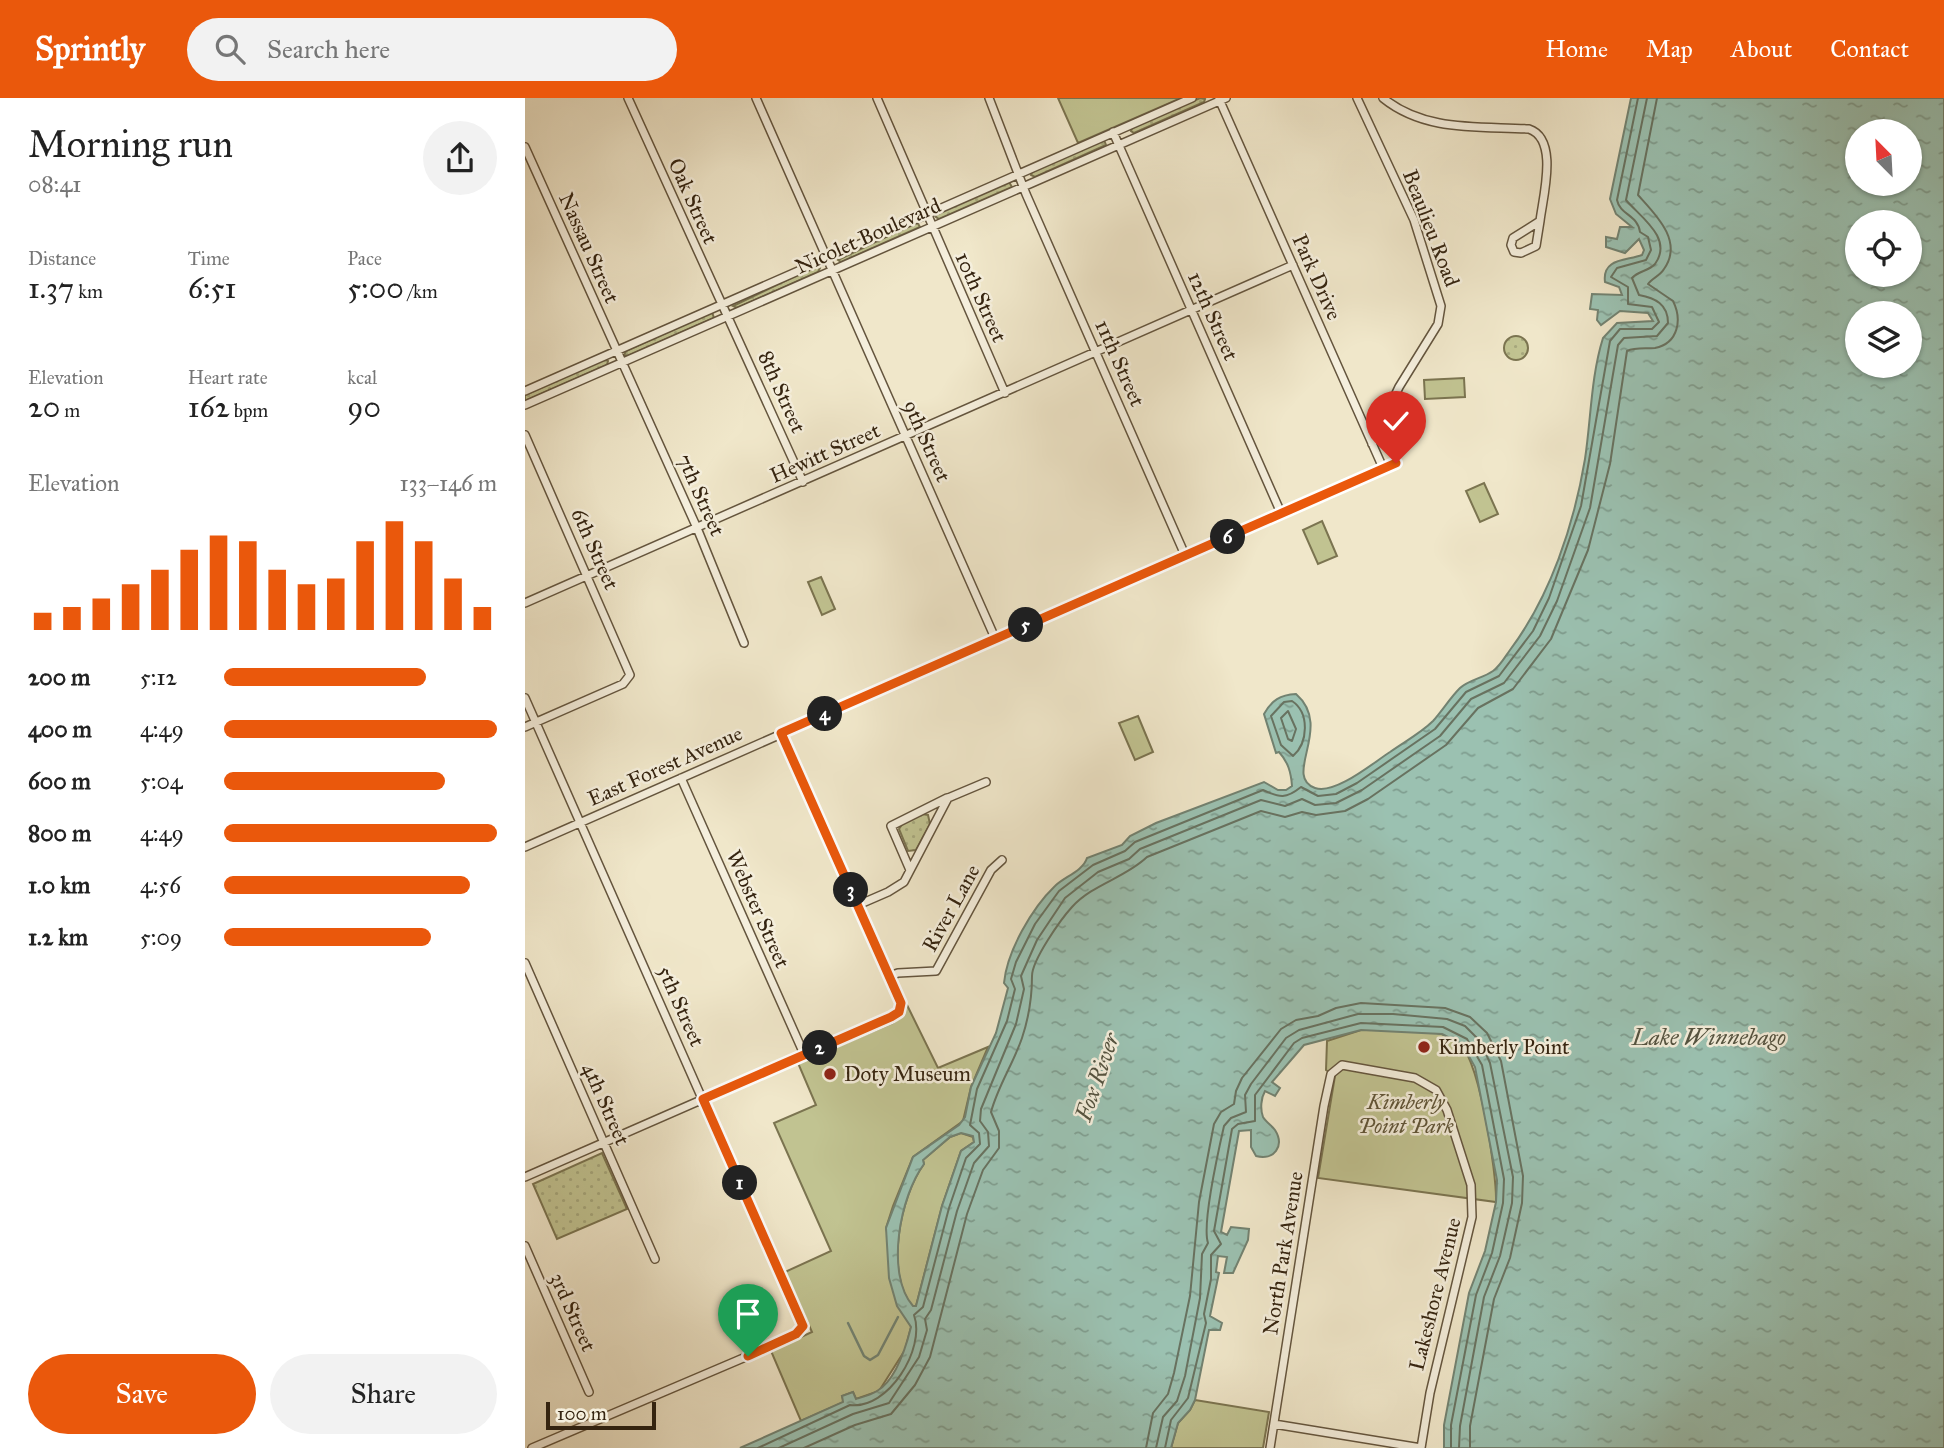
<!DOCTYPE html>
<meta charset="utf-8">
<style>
body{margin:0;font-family:"IM FELL Great Primer",serif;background:#f2f2f2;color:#222;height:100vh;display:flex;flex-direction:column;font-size:26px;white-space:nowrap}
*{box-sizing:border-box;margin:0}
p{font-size:23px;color:#767676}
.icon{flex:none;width:38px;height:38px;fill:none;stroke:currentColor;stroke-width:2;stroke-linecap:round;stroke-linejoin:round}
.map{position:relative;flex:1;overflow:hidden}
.details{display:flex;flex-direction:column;background:#fff;width:525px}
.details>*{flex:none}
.needle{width:46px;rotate:336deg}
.buttons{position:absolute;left:1320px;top:21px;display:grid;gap:14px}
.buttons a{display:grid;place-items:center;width:77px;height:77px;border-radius:50%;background:#fff;box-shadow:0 2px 5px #0004;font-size:35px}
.scale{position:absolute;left:21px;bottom:18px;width:110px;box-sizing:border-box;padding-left:7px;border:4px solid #352410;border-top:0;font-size:19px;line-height:24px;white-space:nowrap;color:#352410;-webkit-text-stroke:5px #f5efdd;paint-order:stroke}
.pin{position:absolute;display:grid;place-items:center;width:60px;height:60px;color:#fff;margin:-72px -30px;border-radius:50% 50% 50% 0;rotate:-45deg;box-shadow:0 0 7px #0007}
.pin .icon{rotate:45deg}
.km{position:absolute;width:35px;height:35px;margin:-18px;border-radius:50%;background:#222;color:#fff;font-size:19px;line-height:35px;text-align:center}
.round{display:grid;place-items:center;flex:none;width:74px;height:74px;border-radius:37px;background:#f2f2f2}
.summary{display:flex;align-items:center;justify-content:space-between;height:119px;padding:0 28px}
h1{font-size:38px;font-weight:600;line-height:52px}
.stats{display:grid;grid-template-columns:repeat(3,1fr);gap:10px;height:119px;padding:7px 28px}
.stats div{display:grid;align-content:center}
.stats b{font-size:30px;font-weight:600}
.stats small{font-size:19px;font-weight:400}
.stats p{font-size:19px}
.chart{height:196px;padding:14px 28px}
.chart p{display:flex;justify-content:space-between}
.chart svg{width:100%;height:126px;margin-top:7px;stroke:#ea580c;stroke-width:6}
.button{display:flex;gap:14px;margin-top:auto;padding:14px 28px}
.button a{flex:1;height:80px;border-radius:42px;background:#ea580c;color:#fff;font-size:28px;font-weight:600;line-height:80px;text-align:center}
.button a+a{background:#f2f2f2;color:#222}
ul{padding:0 28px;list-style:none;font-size:23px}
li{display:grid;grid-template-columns:112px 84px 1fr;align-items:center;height:52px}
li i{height:18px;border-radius:9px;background:#ea580c}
header{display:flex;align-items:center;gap:42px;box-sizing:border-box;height:98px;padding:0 35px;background:#ea580c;color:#fff}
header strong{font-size:33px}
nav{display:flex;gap:38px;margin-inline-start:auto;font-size:24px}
.search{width:490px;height:63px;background:#f2f2f2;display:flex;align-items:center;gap:18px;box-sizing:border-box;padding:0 24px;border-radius:38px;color:#767676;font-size:26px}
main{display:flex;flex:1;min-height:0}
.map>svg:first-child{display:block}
</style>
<header>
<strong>Sprintly</strong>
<div class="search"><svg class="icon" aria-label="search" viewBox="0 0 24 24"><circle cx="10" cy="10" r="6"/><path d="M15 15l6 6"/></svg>Search here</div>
<nav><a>Home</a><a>Map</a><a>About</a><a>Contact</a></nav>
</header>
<main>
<section class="details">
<div class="summary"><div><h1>Morning run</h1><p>08:41</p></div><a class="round"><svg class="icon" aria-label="share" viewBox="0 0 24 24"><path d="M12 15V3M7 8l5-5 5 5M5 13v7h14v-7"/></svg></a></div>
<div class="stats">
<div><p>Distance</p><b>1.37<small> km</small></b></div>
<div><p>Time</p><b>6:51</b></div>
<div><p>Pace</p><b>5:00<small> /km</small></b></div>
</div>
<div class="stats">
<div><p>Elevation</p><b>20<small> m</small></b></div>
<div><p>Heart rate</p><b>162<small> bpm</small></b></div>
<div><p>kcal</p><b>90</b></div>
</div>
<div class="chart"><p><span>Elevation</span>133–146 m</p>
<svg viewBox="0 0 160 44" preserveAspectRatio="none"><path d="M5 44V38M15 44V36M25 44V33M35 44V28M45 44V23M55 44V16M65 44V11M75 44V13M85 44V23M95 44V28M105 44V26M115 44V13M125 44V6M135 44V13M145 44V26M155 44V36"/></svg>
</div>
<ul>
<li><b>200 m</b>5:12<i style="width:74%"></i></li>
<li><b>400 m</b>4:49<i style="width:100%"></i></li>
<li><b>600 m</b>5:04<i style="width:81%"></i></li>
<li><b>800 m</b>4:49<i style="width:100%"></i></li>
<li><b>1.0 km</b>4:56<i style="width:90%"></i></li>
<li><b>1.2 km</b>5:09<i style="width:76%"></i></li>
</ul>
<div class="button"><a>Save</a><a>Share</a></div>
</section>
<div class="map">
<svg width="1419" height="1350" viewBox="0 0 1419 1350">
<defs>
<pattern id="grass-dots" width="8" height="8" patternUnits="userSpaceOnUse" patternTransform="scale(1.75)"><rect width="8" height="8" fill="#c1c391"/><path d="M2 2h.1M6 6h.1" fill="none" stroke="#a6a77c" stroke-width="1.8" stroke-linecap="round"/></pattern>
<pattern id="water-ripples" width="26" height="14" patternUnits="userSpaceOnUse" patternTransform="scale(1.75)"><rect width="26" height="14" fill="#9bc1b1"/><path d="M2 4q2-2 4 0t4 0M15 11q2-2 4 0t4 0" fill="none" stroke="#7f9d8f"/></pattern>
</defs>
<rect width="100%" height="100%" fill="#f0e7ca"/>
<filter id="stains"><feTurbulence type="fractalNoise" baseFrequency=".00286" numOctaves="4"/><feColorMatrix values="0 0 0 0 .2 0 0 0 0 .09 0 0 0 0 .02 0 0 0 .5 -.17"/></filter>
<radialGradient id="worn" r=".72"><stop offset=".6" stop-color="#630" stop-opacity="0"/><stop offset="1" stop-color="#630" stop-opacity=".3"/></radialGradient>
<!-- grass -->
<path fill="url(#grass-dots)" stroke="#7b7450" stroke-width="2" d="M675,0L680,1L679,4L609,35L606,33L607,30Z
M579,42L581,47L510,79L506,77L507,74Z
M484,84L487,89L414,121L411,119L412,115Z
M392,124L395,129L316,164L313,162Z
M291,168L295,170L293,174L212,210L208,208Z
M187,214L189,220L103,258L99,257L101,253Z
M979 250a12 12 0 1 1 24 0a12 12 0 1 1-24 0Z
M80,261L83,263L82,267L0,303V297Z
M397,716L403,717L405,726L391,752L383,753L374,731L378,725Z
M77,1055L102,1111L32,1141L8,1086Z"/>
<!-- green -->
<path fill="#c1c391" stroke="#7b7450" stroke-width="2" d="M533,0H656L553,45Z
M939,280L940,299L900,301L899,282Z
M959,385L973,416L955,424L941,393Z
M797,423L812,458L793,466L778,432Z
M296,479L310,511L297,517L283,484Z
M613,618L628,654L610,662L594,625Z
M382,907L413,970L463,949L446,989L438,1023L388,1059L368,1108L361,1130L386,1229L380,1252L354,1293L331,1301L328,1294L317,1298L319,1304L276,1323L246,1253L287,1234L260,1174L306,1153L249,1025L291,1007L273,965L368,925L377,918Z
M836,932C864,932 906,928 931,942C954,954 972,1076 971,1104L793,1080L810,978L801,972L802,943Z
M436,1035L448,1039L449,1044L436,1053L417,1108L391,1208H387C360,1175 375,1099 399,1066L398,1062L425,1039Z
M670,1302L744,1314L738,1350H646L653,1325L665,1312Z"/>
<!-- water -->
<path fill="url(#water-ripples)" stroke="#728271" stroke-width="2" fill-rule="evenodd" d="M1106,0H1419V1350H919V1327L944,1195L960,1153L971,1104L972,1082L950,969L937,946L917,936L836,932L779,947L747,984L755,990L750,998L740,993C736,1000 735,1011 738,1019C741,1024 747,1028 750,1032C760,1048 749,1063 731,1058L726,1049V1032L714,1033L696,1134L702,1137L706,1129L724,1131L723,1142L708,1175H699L702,1159L693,1158L691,1174L694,1175L685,1218L697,1225L695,1232H684L670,1302L665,1312L653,1325L646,1350H215L318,1304L317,1298L328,1294L331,1301C338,1299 346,1297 352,1293C371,1282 381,1249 386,1229L372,1208L364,1180L361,1130L388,1059L434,1027L440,1019L446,989L471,935L483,890L479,885C482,853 507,810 530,788C539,779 558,773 562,760L597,747L605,738L631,725L739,684L753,692H761L767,688C766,674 763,664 754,654L751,655L739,616C747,602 755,597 771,596C809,629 757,678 790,690C810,697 848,665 865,654C879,644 896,635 908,623C917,613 925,600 935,590C944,582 958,580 968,573C975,568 980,559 985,552C1025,499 1049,427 1060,361C1066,321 1066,278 1078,240L1092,225L1128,223L1123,215L1095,213L1076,227L1072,222L1073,212L1065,211L1067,196L1097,197L1094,189L1080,184C1077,160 1101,163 1117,157L1119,152L1114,141L1100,155L1081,149V139L1092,141L1095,129H1107L1091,116L1085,101ZM1384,33V86H1332V33ZM1384,124V177H1332V124ZM1384,215V268H1332V215ZM436,1035L448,1038L449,1044L436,1053L417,1108L391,1208H388C360,1176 375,1098 399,1066L398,1062L425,1039Z"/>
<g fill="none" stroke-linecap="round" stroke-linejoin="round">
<!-- shore -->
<path stroke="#687260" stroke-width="2" d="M767,603C785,615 783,645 768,658L756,647L746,618L759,604Z
M763,613L771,631L767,643L763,641L756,620Z
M233,1350L325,1307C363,1312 401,1251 389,1217L398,1209L424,1110L441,1060L455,1046L454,1035L445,1027L452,991L482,923L490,891L486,881L491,864L510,826L534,793L568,767L600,753L610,744L738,692C755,700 761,701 776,689L793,698L811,696L832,685L910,631L941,594L974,578L1008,533L1024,500L1056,408L1085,243L1095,231H1127L1134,224L1127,209L1103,206V189L1086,179L1092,170L1121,162L1126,152L1123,139L1115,134C1113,117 1095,117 1092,102L1113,0
M254,1350L328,1316L364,1305L394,1259L402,1232L400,1221L406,1212L432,1113L449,1065L464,1048L463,1034L455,1023L456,1011L491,926L499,891L496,878L512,842L540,800L573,774L604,761L615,751L736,702L760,708L777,701L790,707L811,705L837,692L915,638L946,601L979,585L1015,538L1032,503L1065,410L1093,247L1099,240L1132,238L1143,225C1143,206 1130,200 1114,197L1107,180C1113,173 1124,173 1130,166C1149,140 1114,118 1101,102L1122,0
M279,1350L330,1327L366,1316L390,1287L405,1259L442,1116L458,1072L474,1050V1033L466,1014C473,988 488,966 497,940C504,919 507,900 507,878C507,862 536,821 547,809C568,786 600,780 622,759L736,713L760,719L777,714L791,717L820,713L843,701L921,647L953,610L988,591L1026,541L1063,452L1085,366L1102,253C1110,249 1121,251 1130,250C1154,245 1157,221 1148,203L1123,186C1127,180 1135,178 1139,171C1159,143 1130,116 1113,97L1132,0
M621,1350L628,1315L643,1296L649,1275L665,1198L674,1104L689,1026L696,1014L709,1006L711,993L717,980L756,931L771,922L793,918L811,910L836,905L920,910L945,919L962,935L976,963L998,1078L997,1105L985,1160L969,1201L945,1328V1350
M631,1350L638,1319L652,1303L660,1278L675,1200L677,1156L683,1145C677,1127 694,1050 699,1028L706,1020L721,1014L720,997L726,986L761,940L774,932L833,916H868L922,921L940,928L955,943L965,965L988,1079L987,1105L975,1158L959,1199L935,1328L934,1350
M640,1350L646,1322L663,1300L681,1225L679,1216L686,1181V1157L696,1146L689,1133L707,1031L713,1026L730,1023V997L769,945L777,940L836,925L918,929L942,941L957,967L979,1081L978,1105L967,1155L951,1197L926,1327V1350"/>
<!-- stream -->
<path stroke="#728271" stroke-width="2.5" d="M323,1225L339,1258L345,1262L353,1257L373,1219"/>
<!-- minor casing -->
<g stroke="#64553e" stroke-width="10">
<path id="minor" d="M103,0L278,384
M231,0L470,540
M352,0L480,295
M464,0L501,96L660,457
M832,0L889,122L916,208L913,226L874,289L847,346
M858,0C900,34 953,28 1004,31C1034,41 1018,98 1015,123
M694,1L858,370
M588,34L756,415
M0,49L172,430L219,545
M1015,123L1011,148L996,155L989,154L986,147L988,140Z
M0,293L667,0
M0,307L701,0
M0,337L105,577L98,586L0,629
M0,505L768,167
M0,600L278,1229L271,1236L223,1258L7,1350
M156,680L279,956
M0,749L871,365
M385,772L366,728L422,700
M333,807L363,794L379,784L423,700L461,684
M0,865L130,1161
M365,878L373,875L411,873L466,772L477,762
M0,1079L366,919L375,912L376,905L365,878L256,635
M0,1148L64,1294
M749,1326L896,1350
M745,1350L799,1008L806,976L817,967L890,980L911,992L922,1012L946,1087L947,1119L905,1295L896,1350"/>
</g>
<!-- minor -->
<use href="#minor" stroke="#f5efdd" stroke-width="7"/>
</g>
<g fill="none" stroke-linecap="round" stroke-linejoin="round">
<!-- route casing -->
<g stroke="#fff" stroke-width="14">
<path id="route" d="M223,1258L271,1236L278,1228L178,1001L366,919L374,914L376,905L256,635L871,365"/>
</g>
<!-- route -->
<use href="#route" stroke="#ea580c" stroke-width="9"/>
</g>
<!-- markers -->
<g fill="#8f2418" stroke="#f5efdd" stroke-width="2.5">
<circle cx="899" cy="949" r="7"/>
<circle cx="305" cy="976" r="7"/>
</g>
<g text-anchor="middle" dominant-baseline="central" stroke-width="5" stroke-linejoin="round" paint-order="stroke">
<!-- street labels -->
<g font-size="21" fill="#352410" stroke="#f5efdd">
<text transform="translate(168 103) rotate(66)">Oak Street</text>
<text transform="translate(906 130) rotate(69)">Beaulieu Road</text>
<text transform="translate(343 138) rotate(-24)">Nicolet Boulevard</text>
<text transform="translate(64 150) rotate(66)">Nassau Street</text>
<text transform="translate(792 179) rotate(66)">Park Drive</text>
<text transform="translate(456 199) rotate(66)">10th Street</text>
<text transform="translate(688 218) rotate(66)">12th Street</text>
<text transform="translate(595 265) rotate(66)">11th Street</text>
<text transform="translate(257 294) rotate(66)">8th Street</text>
<text transform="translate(402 343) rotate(66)">9th Street</text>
<text transform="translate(300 355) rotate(-24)">Hewitt Street</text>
<text transform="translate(176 397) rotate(66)">7th Street</text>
<text transform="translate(70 451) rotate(66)">6th Street</text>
<text transform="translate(140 668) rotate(-24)">East Forest Avenue</text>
<text transform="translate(426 810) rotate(-61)">River Lane</text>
<text transform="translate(233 811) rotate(66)">Webster Street</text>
<text transform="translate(156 908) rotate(66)">5th Street</text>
<text transform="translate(81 1006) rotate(66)">4th Street</text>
<text transform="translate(758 1155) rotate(-81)">North Park Avenue</text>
<text transform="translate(910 1196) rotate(-76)">Lakeshore Avenue</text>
<text transform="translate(48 1214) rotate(66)">3rd Street</text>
</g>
<!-- poi labels -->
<g font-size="21" fill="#352410" stroke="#f5efdd" text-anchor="start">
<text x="913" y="949">Kimberly Point</text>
<text x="319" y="976">Doty Museum</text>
</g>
<!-- park labels -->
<g font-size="21" font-style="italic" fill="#5f5437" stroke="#f5efdd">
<text x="881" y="1004">Kimberly<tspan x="881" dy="24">Point Park</tspan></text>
</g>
<!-- water labels -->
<g font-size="23" font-style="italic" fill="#545340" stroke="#f5efdd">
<text x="1184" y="939">Lake Winnebago</text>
<text transform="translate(572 979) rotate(-71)">Fox River</text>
</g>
</g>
<rect width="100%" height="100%" filter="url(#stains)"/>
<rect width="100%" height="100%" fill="url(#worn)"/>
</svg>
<div class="buttons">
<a><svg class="needle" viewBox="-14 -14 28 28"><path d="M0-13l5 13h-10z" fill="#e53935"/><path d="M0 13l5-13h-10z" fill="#767676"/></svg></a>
<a><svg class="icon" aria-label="locate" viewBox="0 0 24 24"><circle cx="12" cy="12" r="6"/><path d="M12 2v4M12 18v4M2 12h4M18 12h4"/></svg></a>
<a><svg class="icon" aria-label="layers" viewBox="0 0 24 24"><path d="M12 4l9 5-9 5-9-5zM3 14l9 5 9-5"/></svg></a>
</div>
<div class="scale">100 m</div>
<div class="pin" style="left:223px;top:1258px;background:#1e9e55"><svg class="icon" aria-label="arrive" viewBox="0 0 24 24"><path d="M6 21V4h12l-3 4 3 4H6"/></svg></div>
<div class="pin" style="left:871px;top:365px;background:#d93025"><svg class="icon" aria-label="check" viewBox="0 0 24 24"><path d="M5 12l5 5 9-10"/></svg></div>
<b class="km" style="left:215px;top:1085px">1</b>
<b class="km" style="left:295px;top:950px">2</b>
<b class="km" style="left:326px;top:792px">3</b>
<b class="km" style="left:300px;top:616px">4</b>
<b class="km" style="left:501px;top:527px">5</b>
<b class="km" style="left:703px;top:439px">6</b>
</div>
</main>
